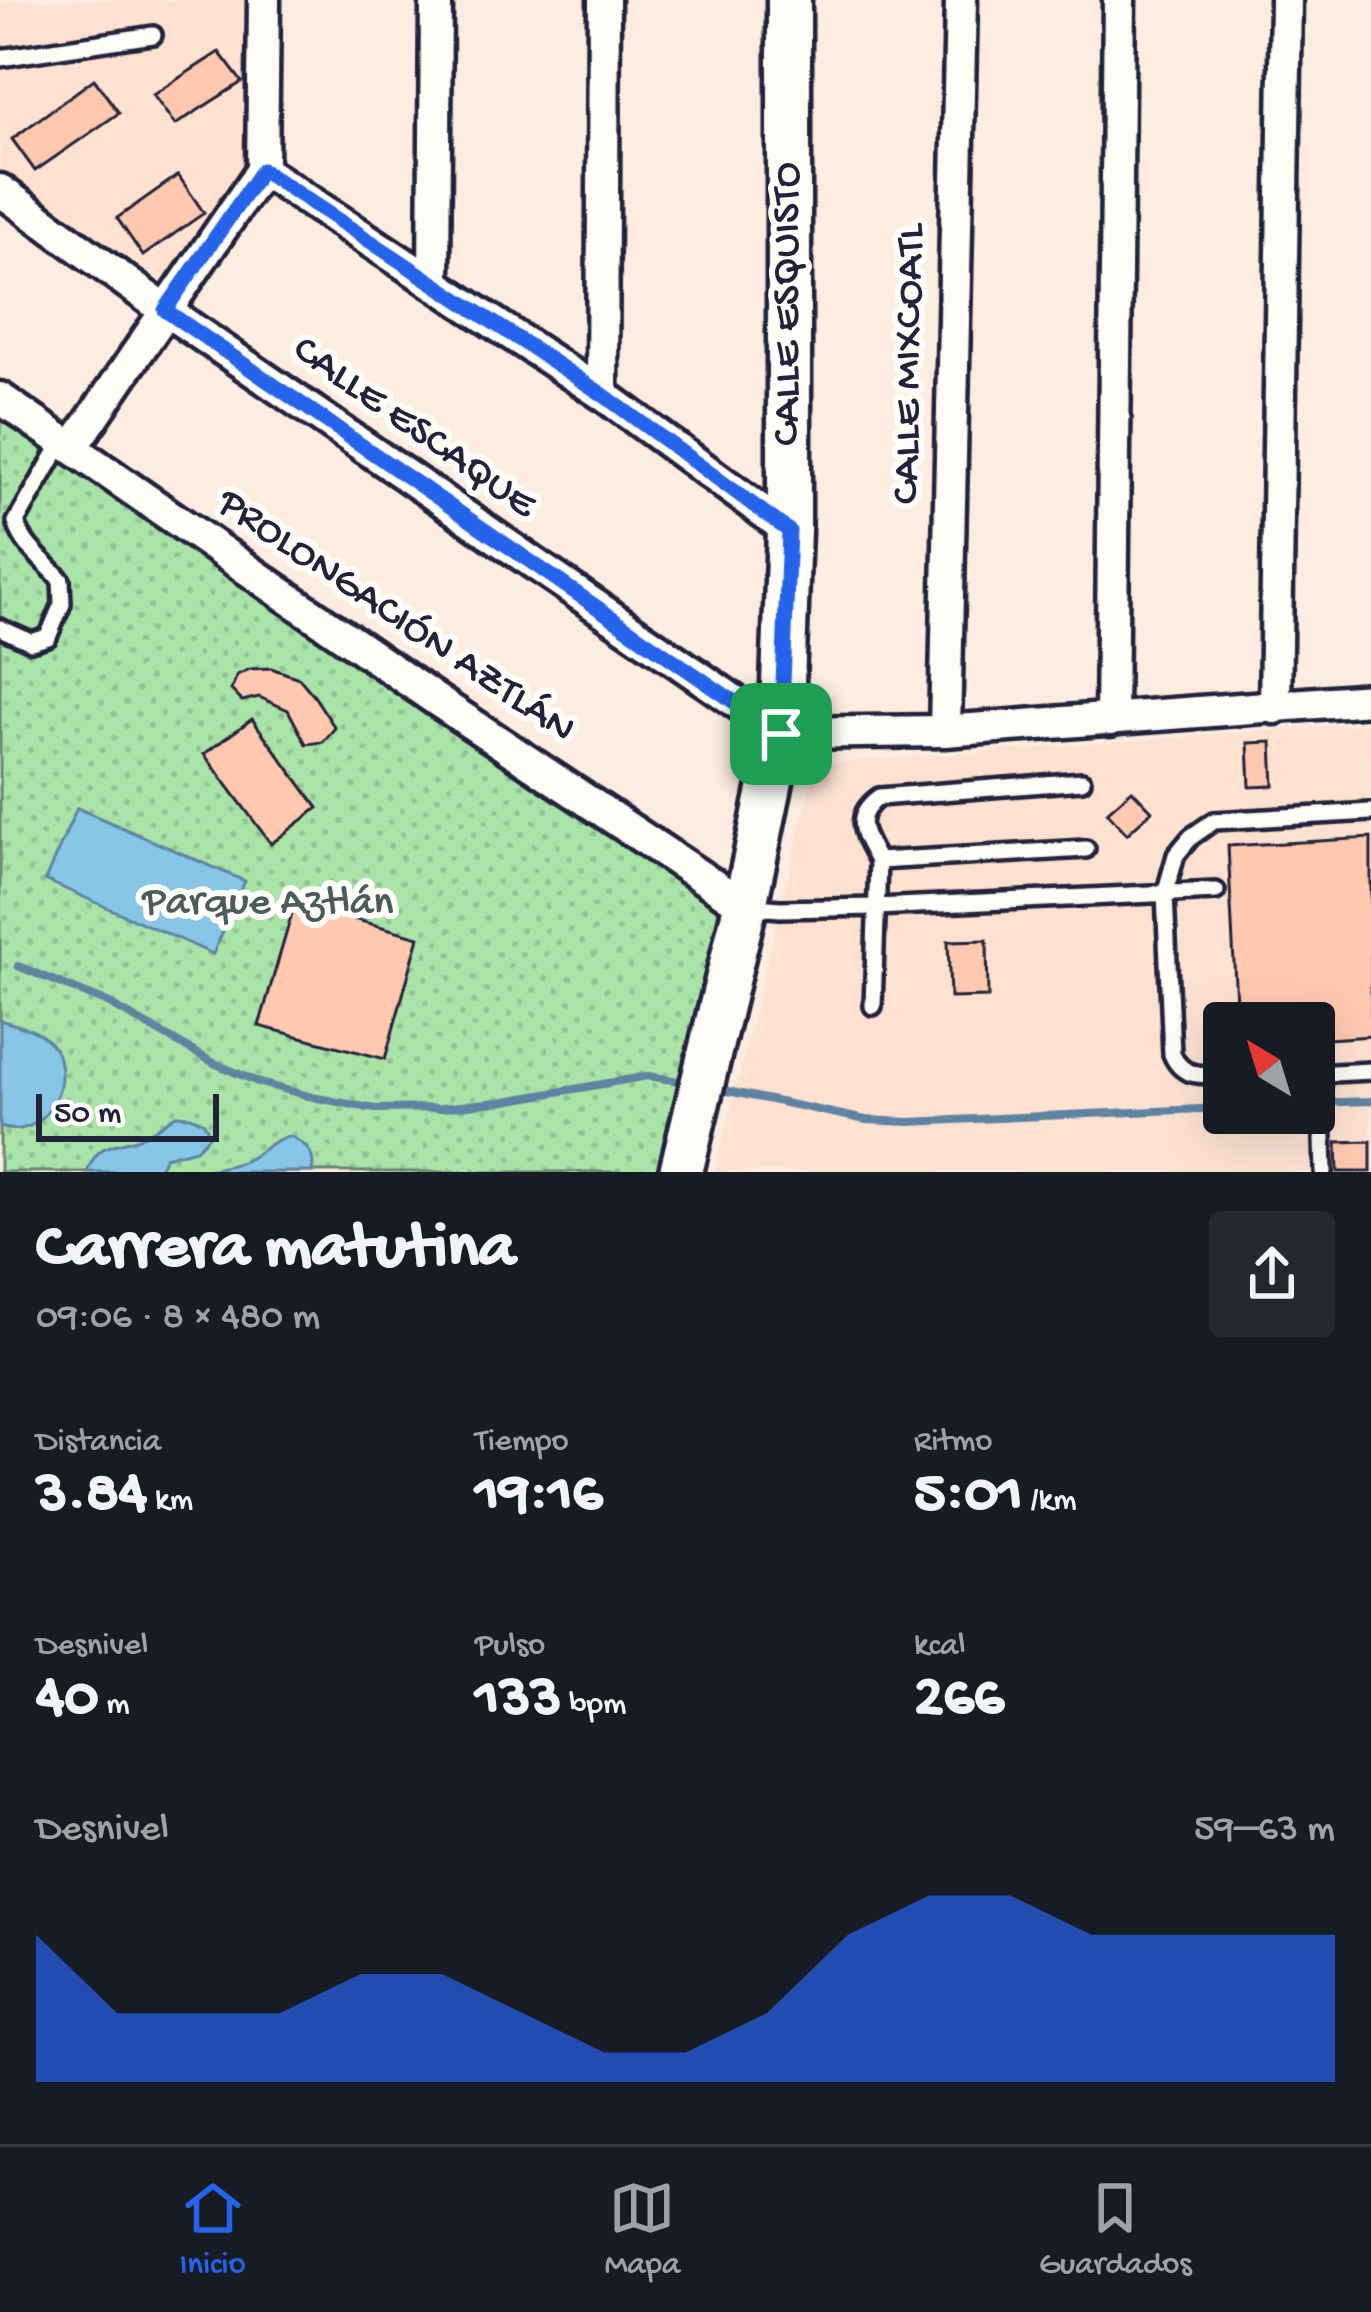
<!DOCTYPE html>
<html lang="es">
<meta charset="utf-8">
<style>
body{margin:0;font-family:"Gochi Hand",sans-serif;background:#242831;color:#f1f3f6;height:100vh;display:flex;flex-direction:column;font-size:45px;white-space:nowrap}
*{box-sizing:border-box;margin:0}
p{font-size:39px;color:#9ea1a6}
.icon{flex:none;width:66px;height:66px;fill:none;stroke:currentColor;stroke-width:2;stroke-linecap:round;stroke-linejoin:round}
.map{position:relative;height:1172px;overflow:hidden}
.sheet{display:flex;flex-direction:column;background:#171b24;flex:1}
.sheet>*{flex:none}
.needle{width:78px;rotate:322deg}
.fabs{position:absolute;left:1203px;top:1002px;display:grid;gap:24px}
.fabs a{display:grid;place-items:center;width:132px;height:132px;border-radius:12px;background:#171b24;box-shadow:0 12px 48px #0002;font-size:60px}
.scale{position:absolute;left:36px;bottom:30px;width:183px;box-sizing:border-box;padding-left:12px;border:6px solid #22223b;border-top:0;font-size:33px;line-height:42px;white-space:nowrap;color:#22223b;-webkit-text-stroke:9px #fdfcf7;paint-order:stroke}
.pin{position:absolute;display:grid;place-items:center;width:102px;height:102px;color:#fff;margin:-51px;border-radius:24px;box-shadow:0 6px 18px #0006}
.round{display:grid;place-items:center;flex:none;width:126px;height:126px;border-radius:12px;background:#242831}
.summary{display:flex;align-items:center;justify-content:space-between;height:204px;padding:0 36px}
h1{font-size:66px;font-weight:800;line-height:90px}
.metrics{display:grid;grid-template-columns:repeat(3,1fr);gap:18px;height:204px;padding:12px 36px}
.metrics div{display:grid;align-content:center}
.metrics b{font-size:60px;font-weight:800}
.metrics small{font-size:33px;font-weight:400}
.metrics p{font-size:33px}
.chart{height:336px;padding:24px 36px}
.chart p{display:flex;justify-content:space-between}
.chart svg{width:100%;height:216px;margin-top:12px;fill:#2563eb;opacity:.7}
.menu{display:flex;justify-content:space-around;align-items:center;height:168px;border-top:3px solid #363941;background:#171b24;font-size:33px;color:#9ea1a6}
.menu a{display:grid;justify-items:center;gap:6px}
.menu .on{color:#2563eb}
.map>svg:first-child{display:block}
</style>
<div class="map">
<svg width="1371" height="1172" viewBox="0 0 1371 1172">
<defs>
<pattern id="park-dots" width="8" height="8" patternUnits="userSpaceOnUse" patternTransform="scale(3)"><rect width="8" height="8" fill="#a9e3a8"/><path d="M2 2h.1M6 6h.1" fill="none" stroke="#91c292" stroke-width="1.8" stroke-linecap="round"/></pattern>
</defs>
<rect width="100%" height="100%" fill="#fdede1"/>
<filter id="ink" filterUnits="userSpaceOnUse"><feTurbulence type="fractalNoise" baseFrequency=".00833" numOctaves="2"/><feDisplacementMap in="SourceGraphic" scale="24" xChannelSelector="R" yChannelSelector="G"/><feConvolveMatrix kernelMatrix="1 2 1 2 8 2 1 2 1" color-interpolation-filters="sRGB"/></filter>
<g filter="url(#ink)">
<!-- built -->
<path fill="#fde2d2" fill-rule="evenodd" d="M0,0H250L248,165L167,285L0,172Z
M1371,723V1172H715L816,764ZM1224,1023H1314V1113H1224Z"/>
<!-- park -->
<path fill="url(#park-dots)" stroke="#668272" stroke-width="3" d="M0,398L745,906L680,1172H0Z"/>
<!-- water -->
<path fill="#87c6e7" stroke="#5f84a2" stroke-width="3" d="M77,808L245,881L213,954L45,880Z
M0,1020C15,1025 33,1028 45,1038C83,1069 48,1144 0,1127Z
M176,1115L191,1116L204,1123L210,1135L196,1149L165,1157L157,1172H87C98,1144 108,1147 133,1140C148,1136 163,1123 176,1115Z
M290,1136C306,1144 316,1154 312,1172H203C216,1167 231,1167 244,1161C261,1154 271,1139 290,1136Z"/>
<g fill="none" stroke-linecap="round" stroke-linejoin="round">
<!-- stream -->
<path stroke="#5f84a2" stroke-width="8" d="M18,966L106,1002L214,1063L260,1083L317,1098L375,1109L441,1108L506,1101L648,1076L691,1083
M718,1089L866,1120L909,1122L1224,1108
M1314,1103L1371,1101"/>
</g>
<!-- building -->
<path fill="#fec9af" stroke="#22223b" stroke-width="3" d="M219,52L242,82L175,125L153,95Z
M94,79L119,113L35,171L12,139Z
M178,175L204,213L143,256L117,218Z
M271,668L299,678L314,696L335,728L323,742L306,744L288,710L259,697L242,701L231,690L237,675L250,669Z
M252,719L318,808L271,844L204,754Z
M1272,742L1274,786L1250,787L1248,743Z
M1132,790L1152,811L1127,834L1107,812Z
M1371,838V1036L1314,1040V1023H1237L1228,846Z
M295,903L419,937L385,1059L259,1026Z
M987,940L988,997L950,998L948,941Z
M1371,1141V1172H1338L1337,1142Z"/>
<g fill="none" stroke-linecap="round" stroke-linejoin="round">
<!-- lane casing -->
<g stroke="#22223b" stroke-width="24">
<path id="lane" d="M0,58L153,35
M0,628L31,642L48,637L62,604L61,580C44,560 24,548 16,522L63,440
M878,861C865,836 850,818 879,797L1082,781
M745,906L780,909L876,907L1216,891
M873,1006L878,861L1086,849
M1314,1074L1371,1071
M1321,1074L1324,1172
M1224,1075C1201,1075 1182,1078 1172,1054L1165,894L1176,855L1191,837L1214,821L1371,812"/>
</g>
<!-- street casing -->
<g stroke="#22223b" stroke-width="39">
<path id="street" d="M262,170L602,394L789,531
M0,190L165,310L781,733L945,731L1371,699
M434,282L436,0
M602,394L604,0
M0,398L439,702L745,906
M73,447L262,170L264,0
M1275,708L1286,0
M1111,720L1119,0
M945,731L961,0"/>
</g>
<!-- secondary casing -->
<g stroke="#22223b" stroke-width="51">
<path id="secondary" d="M681,1172L745,906L781,733L789,531V0"/>
</g>
<!-- lane -->
<use href="#lane" stroke="#fdfcf7" stroke-width="15"/>
<!-- street -->
<use href="#street" stroke="#fdfcf7" stroke-width="30"/>
<!-- secondary -->
<use href="#secondary" stroke="#fdfcf7" stroke-width="42"/>
</g>
</g>
<g fill="none" stroke-linecap="round" stroke-linejoin="round" filter="url(#ink)">
<!-- route casing -->
<g stroke="#fff" stroke-width="24">
<path id="route" d="M262,170L602,394L789,531L781,734L165,310Z"/>
</g>
<!-- route -->
<use href="#route" stroke="#2563eb" stroke-width="15"/>
</g>
<g text-anchor="middle" dominant-baseline="central" stroke-width="12" stroke-linejoin="round" paint-order="stroke">
<!-- street labels -->
<g font-size="42" fill="#22223b" stroke="#fdfcf7">
<text transform="translate(789 304) rotate(-90)">CALLE ESQUISTO</text>
<text transform="translate(911 364) rotate(-89)">CALLE MIXCOATL</text>
<text transform="translate(413 429) rotate(35)">CALLE ESCAQUE</text>
<text transform="translate(395 618) rotate(34)">PROLONGACIÓN AZTLÁN</text>
</g>
<!-- park labels -->
<g font-size="42" fill="#4a5c5c" stroke="#fdfcf7">
<text x="268" y="904">Parque Aztlán</text>
</g>
</g>
</svg>
<div class="fabs">
<a><svg class="needle" viewBox="-14 -14 28 28"><path d="M0-13l5 13h-10z" fill="#e53935"/><path d="M0 13l5-13h-10z" fill="#9ea1a6"/></svg></a>
</div>
<div class="scale">50 m</div>
<div class="pin" style="left:781px;top:734px;background:#1e9e55"><svg class="icon" aria-label="arrive" viewBox="0 0 24 24"><path d="M6 21V4h12l-3 4 3 4H6"/></svg></div>
</div>
<section class="sheet">
<div class="summary"><div><h1>Carrera matutina</h1><p>09:06 · 8 × 480 m</p></div><a class="round"><svg class="icon" aria-label="share" viewBox="0 0 24 24"><path d="M12 15V3M7 8l5-5 5 5M5 13v7h14v-7"/></svg></a></div>
<div class="metrics">
<div><p>Distancia</p><b>3.84<small> km</small></b></div>
<div><p>Tiempo</p><b>19:16</b></div>
<div><p>Ritmo</p><b>5:01<small> /km</small></b></div>
</div>
<div class="metrics">
<div><p>Desnivel</p><b>40<small> m</small></b></div>
<div><p>Pulso</p><b>133<small> bpm</small></b></div>
<div><p>kcal</p><b>266</b></div>
</div>
<div class="chart"><p><span>Desnivel</span>59–63 m</p>
<svg viewBox="0 0 160 44" preserveAspectRatio="none"><path d="M0 44V14L10 30L20 30L30 30L40 22L50 22L60 30L70 38L80 38L90 30L100 14L110 6L120 6L130 14L140 14L150 14L160 14V44z"/></svg>
</div>
</section>
<nav class="menu">
<a class="on"><svg class="icon" aria-label="home" viewBox="0 0 24 24"><path d="M3 11l9-7 9 7M6 9v11h12V9"/></svg>Inicio</a>
<a><svg class="icon" aria-label="map" viewBox="0 0 24 24"><path d="M3 6l6-2 6 2 6-2v14l-6 2-6-2-6 2zM9 4v14M15 6v14"/></svg>Mapa</a>
<a><svg class="icon" aria-label="saved" viewBox="0 0 24 24"><path d="M7 4h10v16l-5-4-5 4z"/></svg>Guardados</a>
</nav>
